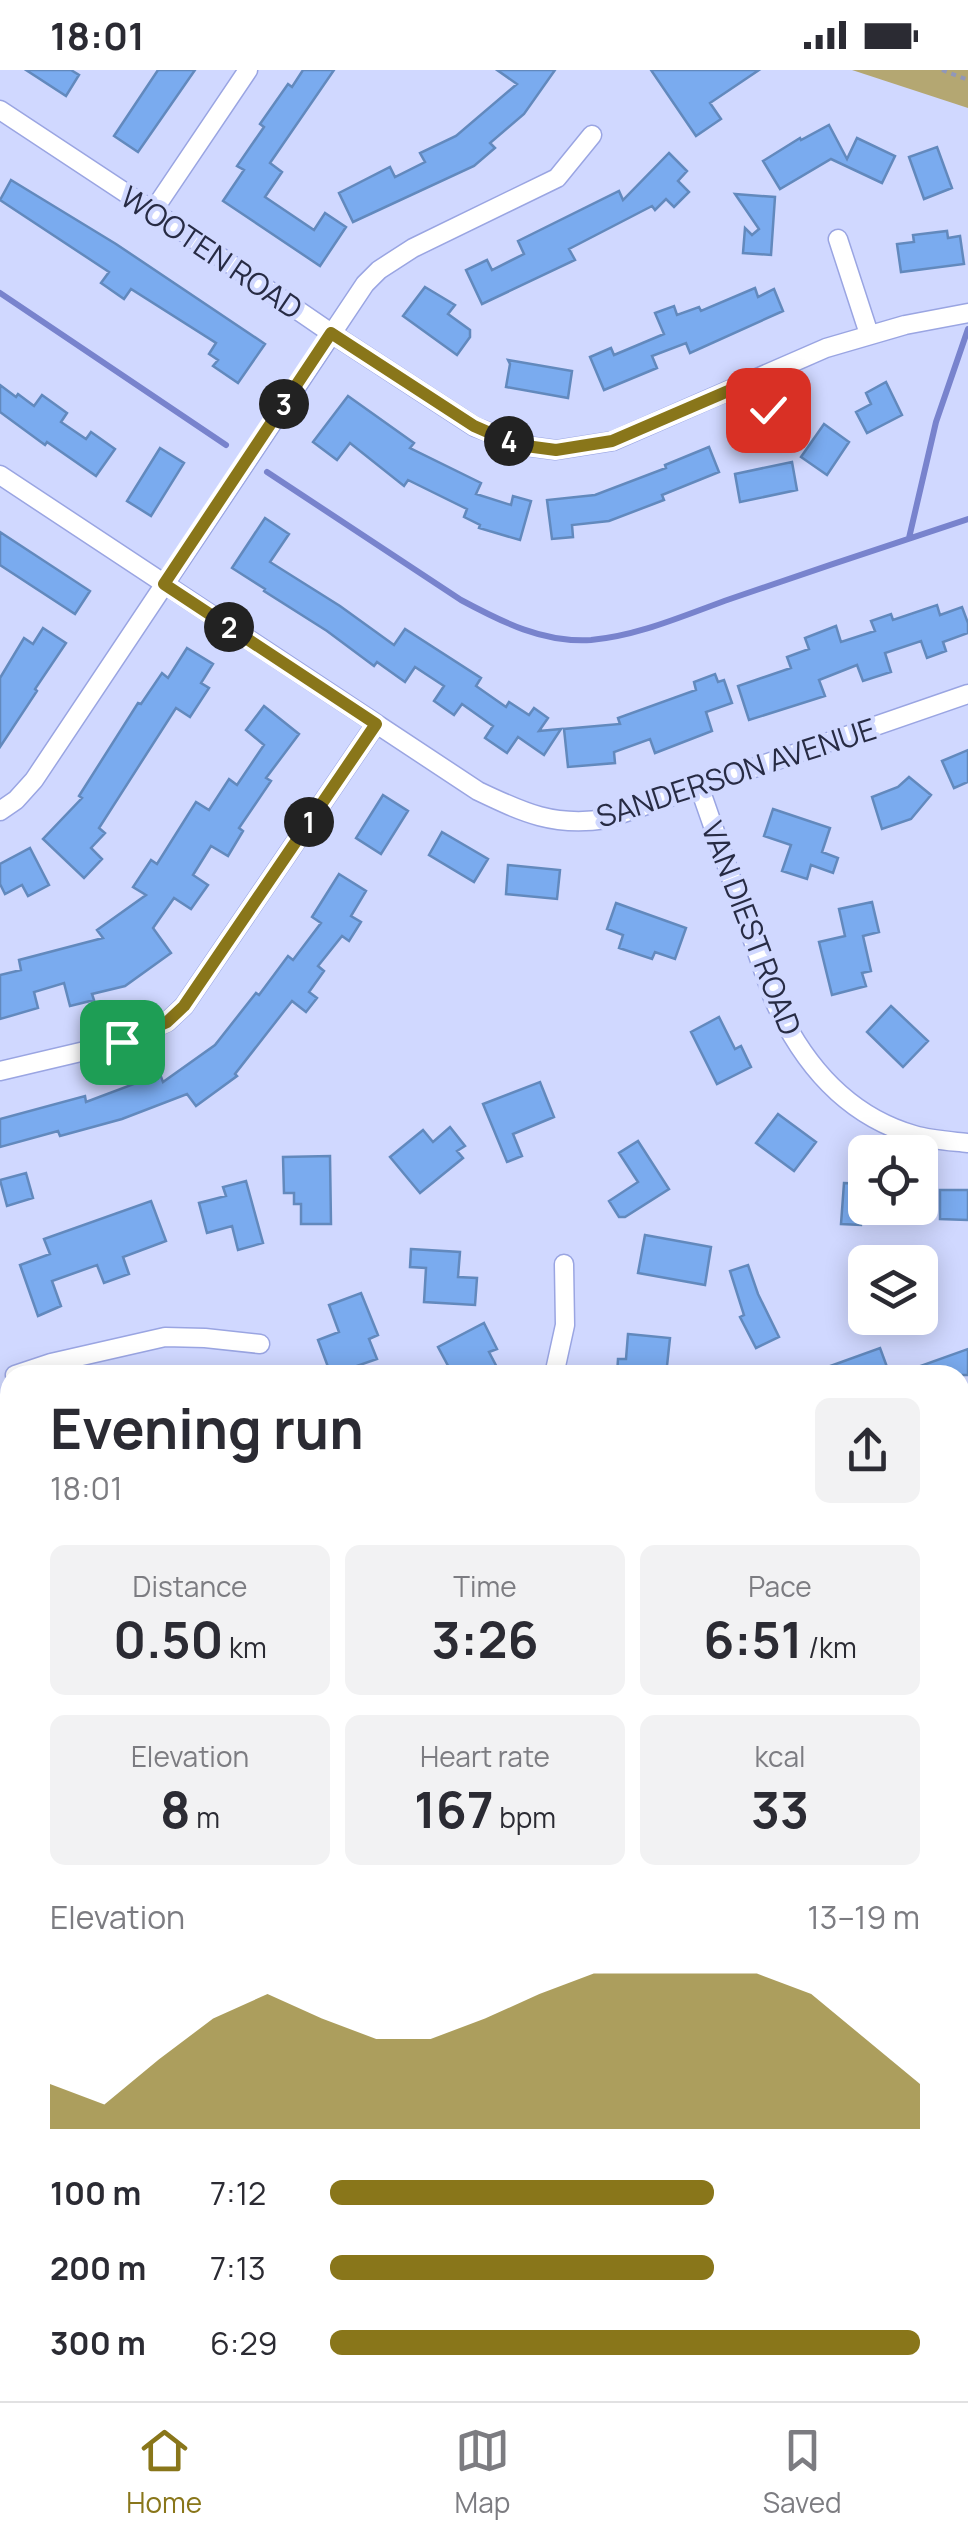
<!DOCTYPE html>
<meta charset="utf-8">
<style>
body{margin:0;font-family:Manrope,sans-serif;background:#f2f2f3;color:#2b2b33;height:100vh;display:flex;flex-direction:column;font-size:38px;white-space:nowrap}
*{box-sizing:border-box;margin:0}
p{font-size:32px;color:#7c7c81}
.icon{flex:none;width:55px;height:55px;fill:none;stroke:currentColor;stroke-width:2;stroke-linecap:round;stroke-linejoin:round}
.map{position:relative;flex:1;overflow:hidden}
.sheet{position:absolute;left:0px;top:1295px;width:970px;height:1038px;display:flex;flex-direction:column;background:#fff;border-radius:30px 30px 0 0;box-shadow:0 5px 25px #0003}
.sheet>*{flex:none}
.tools{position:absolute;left:848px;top:1065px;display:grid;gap:20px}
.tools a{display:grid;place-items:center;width:90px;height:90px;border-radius:15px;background:#fff;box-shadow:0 5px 25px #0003;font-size:50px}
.pin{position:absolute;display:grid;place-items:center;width:85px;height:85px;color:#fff;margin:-42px;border-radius:20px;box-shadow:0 5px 15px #0006}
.km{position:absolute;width:50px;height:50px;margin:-25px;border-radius:50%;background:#222;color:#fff;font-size:28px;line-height:50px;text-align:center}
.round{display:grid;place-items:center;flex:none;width:105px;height:105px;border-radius:15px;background:#f2f2f3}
.summary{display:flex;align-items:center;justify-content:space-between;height:170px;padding:0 50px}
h1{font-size:55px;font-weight:700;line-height:75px}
.metrics{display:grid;grid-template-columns:repeat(3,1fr);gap:15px;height:170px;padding:10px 50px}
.metrics div{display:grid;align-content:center;border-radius:15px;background:#f2f2f3;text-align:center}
.metrics b{font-size:50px;font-weight:700}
.metrics small{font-size:28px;font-weight:400}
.metrics p{font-size:28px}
.chart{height:280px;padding:20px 50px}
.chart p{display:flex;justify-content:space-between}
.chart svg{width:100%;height:180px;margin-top:10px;fill:#89761a;opacity:.7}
ul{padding:0 50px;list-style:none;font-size:32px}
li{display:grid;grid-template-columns:160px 120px 1fr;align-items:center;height:75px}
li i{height:25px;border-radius:12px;background:#89761a}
.status{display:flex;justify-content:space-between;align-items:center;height:70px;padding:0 50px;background:#fff;direction:ltr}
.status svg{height:28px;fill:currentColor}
.tab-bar{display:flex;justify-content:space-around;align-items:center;height:140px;border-top:2px solid #e1e1e2;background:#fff;font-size:28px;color:#7c7c81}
.tab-bar a{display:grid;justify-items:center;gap:5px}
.tab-bar .active{color:#89761a}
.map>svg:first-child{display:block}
</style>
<div class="status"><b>18:01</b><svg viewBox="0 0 49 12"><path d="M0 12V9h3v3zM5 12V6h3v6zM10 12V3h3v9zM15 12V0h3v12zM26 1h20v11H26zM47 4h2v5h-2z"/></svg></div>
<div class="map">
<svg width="968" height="2331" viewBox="0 0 968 2331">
<rect width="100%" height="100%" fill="#d0d8ff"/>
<!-- green -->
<path fill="#b4a772" d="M852,0H968V38Z"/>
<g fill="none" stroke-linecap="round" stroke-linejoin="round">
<!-- stream -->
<path stroke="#7883cd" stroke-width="6" d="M0,223L226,375
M267,402L461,530C502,552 543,573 591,570C638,566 685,545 730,529C809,502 889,475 968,449
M909,468L936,352L968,259"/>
</g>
<!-- building -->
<path fill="#7aabef" stroke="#6289bd" stroke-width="2.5" d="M26,0H71L79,5L66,26Z
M158,0H195L138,82L114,66Z
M303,0H334L270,93L282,102L265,127L314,160L325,143L346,157L320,196L223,131L244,100L237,96L264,57L260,54L288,14L292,17Z
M497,0H555L524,44L490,73L495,78L474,96L353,152L339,123L390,97L395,107L425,92L420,83L456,66L517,14Z
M651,0H759L710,33L721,49L696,66Z
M829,55L847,89L857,68L895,86L882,113L831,89L780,119L763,91L800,68L801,70Z
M937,77L952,118L924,129L909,87Z
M669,83L687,101L678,111L689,122L674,137L666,129L655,140L652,136L569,179L575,190L482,234L466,200L487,190L492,200L524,184L518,171L619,121L623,130Z
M11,110L116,174L265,274L238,313L213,296L218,290L209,284L216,273L131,219L124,229L101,213L109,202L0,130Z
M735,124L775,127L771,185L743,183L745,158L752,165L759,159Z
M947,161L948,168L960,166L964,194L901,202L897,174L914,172L913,165Z
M425,217L455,235L448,244L470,260V267L457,285L403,246Z
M755,218L758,227L774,219L783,241L690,283L686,273L652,286L657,298L604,320L590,287L611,278L614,285L664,264L655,243L674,236L677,245L699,237L701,241Z
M508,290L572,301L568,328L506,317L510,294Z
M886,312L902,345L867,363L856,342L871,334L866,323Z
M0,315L16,327L18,324L34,336L42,325L67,343L61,352L86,369L91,362L115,379L96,406L47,372L45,375L0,342Z
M348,326L414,373L410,378L481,413L476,424L511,435L513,426L531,431L520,470L479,458L480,455L464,447L467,439L408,410L404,416L350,373L337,390L313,372Z
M824,354L849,372L827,405L801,387Z
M709,377L719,402L662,425L664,430L609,451L572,455L573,467L552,469L547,430L595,425L666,398L665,395Z
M160,378L184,393L151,446L127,431Z
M792,392L797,420L740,432L735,404Z
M265,448L289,464L270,492L340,536L394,575L405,559L481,608L476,616L506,637L509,632L529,645L534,638L548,648L539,661L561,659L544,685L518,667L507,683L485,668L493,656L462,634L454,645L434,631L444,616L415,597L405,612L377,592L374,596L327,561L264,521L265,519L232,498Z
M0,462L90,521L75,544L0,495Z
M937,535L940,545L962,537L968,553V563L943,572L946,581L927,588L921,571L885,583L891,602L863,611L857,595L819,610L825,626L749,650L738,616L791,598L787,587L809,579L805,568L836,556L841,572L875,561L871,551L891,544L893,550Z
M43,558L66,573L35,619L37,621L0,677V608L24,568L33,574Z
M187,578L213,594L201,613L209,618L190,647L176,638L99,758L105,763L91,778L102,789L84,808L43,769L82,728L79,726L138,633L141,634L162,603L168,608Z
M715,604L718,612L724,610L732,633L706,642L712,661L655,683L650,669L614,682L615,693L568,697L564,659L620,654L618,648L696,620L694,612Z
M264,636L299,664L266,708L271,711L239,758L243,761L228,786L211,776L193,805L208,815L191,839L174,828L153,858L171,883L125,916L92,924L94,930L70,936L64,913L34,922L38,938L0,949V905L21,900L19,890L103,868L97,860L146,825L133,817L151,790L157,794L196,732L209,740L229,709L237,715L264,675L246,660Z
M968,680V712L954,718L942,691Z
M909,707L931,725L911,749L882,759L872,727L898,717Z
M383,725L408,741L381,784L356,768Z
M773,739L830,758L822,782L838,788L833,803L811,795L807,809L782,801L791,775L764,766Z
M442,762L488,789L474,812L429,785Z
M30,778L49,815L28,826L22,815L5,824L0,814V794Z
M508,795L560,800L557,829L506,824Z
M339,804L366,821L351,846L361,852L349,871L342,866L318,896L324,901L309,922L317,928L306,942L292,931L235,1004L237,1006L196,1036L187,1024L122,1049L60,1066L58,1061L0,1077V1049L85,1026L86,1032L160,1004L163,1012L215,975L256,923L259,925L288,886L293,890L321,853L312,847Z
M872,832L879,862L863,866L871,901L862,903L866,916L832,925L819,872L845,866L839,839Z
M616,833L686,858L675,889L655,882L652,889L619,878L623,865L607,859Z
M891,936L928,971L903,997L867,962Z
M719,947L735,979L741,976L751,997L717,1014L691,962Z
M540,1012L554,1047L513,1064L522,1086L507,1092L483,1034Z
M778,1044L816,1072L794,1101L756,1073Z
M450,1057L465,1076L457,1081L463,1088L420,1123L390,1087L423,1060L433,1072Z
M638,1071L669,1119L625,1147H619L609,1131L638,1112L619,1083Z
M330,1086L331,1154H301V1134H294V1123H284L283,1087Z
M26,1103L33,1128L7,1136L0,1110Z
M246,1111L263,1173L238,1180L232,1156L207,1163L199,1133L226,1126L223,1117Z
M844,1113L865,1114V1146H862L861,1155L841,1154Z
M940,1120H968V1150L940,1149Z
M151,1131L166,1171L123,1187L129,1204L104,1213L97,1195L52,1211L61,1236L38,1246L20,1195L50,1184L44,1169Z
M645,1165L711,1177L705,1215L638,1203Z
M411,1179L460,1182L458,1207L477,1208L475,1235L424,1232L426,1198L410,1197Z
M748,1195L758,1224L779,1267L756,1278L740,1247L744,1245L730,1201Z
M361,1223L378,1265L369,1269L377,1289L331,1305L318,1270L339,1262L329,1235Z
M484,1253L497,1279L489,1282L501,1305H453L438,1277Z
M628,1264L670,1268L666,1305H617L618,1289H626Z
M880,1278L890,1305H811V1303Z
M968,1279V1305H902L901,1303Z"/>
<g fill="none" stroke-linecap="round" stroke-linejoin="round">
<!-- minor casing -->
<g stroke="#9aa5e2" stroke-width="21">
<path id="minor" d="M0,40L153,141L331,263L475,357L526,376L556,380L613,371L826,278L905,255L968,243
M153,141L248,0
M838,169L869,264
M756,309L769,340
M0,405L478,721C524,743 554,757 606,749L968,624
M699,716L773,928C801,991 845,1045 914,1065C931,1070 950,1071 968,1073
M0,741L16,730L34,710L365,214L379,200L413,178L557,108L592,65
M0,1001L123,972L167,952L184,936L376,654
M15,1305L51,1293L165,1267L205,1268L260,1274
M554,1305L565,1255L564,1194
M960,1384L968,1382
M960,1664L968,1661
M960,1978L968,1983
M0,2151L10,2147
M192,2322L196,2331"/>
</g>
<!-- tertiary casing -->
<g stroke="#9aa5e2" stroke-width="24">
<path id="tertiary" d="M0,1554L10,1550"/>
</g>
<!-- secondary casing -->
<g stroke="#9aa5e2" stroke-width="29">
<path id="secondary" d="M0,1434L10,1442
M960,2146L968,2151"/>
</g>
<!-- path -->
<path stroke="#9197b9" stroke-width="4" stroke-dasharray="5 5" stroke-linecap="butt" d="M942,0L968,10
M960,2103L968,2109"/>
<!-- minor -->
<use href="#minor" stroke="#fff" stroke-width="18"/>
<!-- tertiary -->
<use href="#tertiary" stroke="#fff" stroke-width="20"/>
<!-- secondary -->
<use href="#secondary" stroke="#fff" stroke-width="25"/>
</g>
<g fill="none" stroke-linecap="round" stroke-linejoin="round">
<!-- route casing -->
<g stroke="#fff" stroke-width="20">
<path id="route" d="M122,972L167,952L184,936L376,654L164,514L331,263L474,356L506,370L526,376L556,380L612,371L756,309L768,340"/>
</g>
<!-- route -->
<use href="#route" stroke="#89761a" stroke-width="12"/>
</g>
<g text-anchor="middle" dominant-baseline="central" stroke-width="9" stroke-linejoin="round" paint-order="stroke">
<!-- street labels -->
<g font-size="30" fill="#272b44" stroke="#d0d8ff">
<text transform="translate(212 182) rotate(34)">WOOTEN ROAD</text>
<text transform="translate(736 702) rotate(-18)">SANDERSON AVENUE</text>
<text transform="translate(752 858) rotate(69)">VAN DIEST ROAD</text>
</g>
</g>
</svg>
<div class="tools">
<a><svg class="icon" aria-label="locate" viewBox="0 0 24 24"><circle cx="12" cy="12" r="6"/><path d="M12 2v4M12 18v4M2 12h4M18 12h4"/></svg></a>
<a><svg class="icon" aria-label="layers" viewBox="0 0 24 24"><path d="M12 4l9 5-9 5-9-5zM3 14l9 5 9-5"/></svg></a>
</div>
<div class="pin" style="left:122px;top:972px;background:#1e9e55"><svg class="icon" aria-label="arrive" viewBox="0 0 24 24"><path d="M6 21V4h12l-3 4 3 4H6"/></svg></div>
<div class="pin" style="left:768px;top:340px;background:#d93025"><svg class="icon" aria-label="check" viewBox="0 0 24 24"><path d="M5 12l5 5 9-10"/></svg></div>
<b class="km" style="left:309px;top:752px">1</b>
<b class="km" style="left:229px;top:557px">2</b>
<b class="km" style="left:284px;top:334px">3</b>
<b class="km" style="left:509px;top:371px">4</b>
<section class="sheet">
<div class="summary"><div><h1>Evening run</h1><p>18:01</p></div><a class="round"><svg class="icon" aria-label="share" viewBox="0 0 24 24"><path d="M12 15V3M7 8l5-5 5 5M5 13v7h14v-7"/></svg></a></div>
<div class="metrics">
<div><p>Distance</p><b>0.50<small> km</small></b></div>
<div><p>Time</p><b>3:26</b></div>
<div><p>Pace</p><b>6:51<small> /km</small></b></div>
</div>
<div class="metrics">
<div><p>Elevation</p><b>8<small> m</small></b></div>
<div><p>Heart rate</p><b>167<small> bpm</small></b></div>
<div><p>kcal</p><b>33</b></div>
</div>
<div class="chart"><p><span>Elevation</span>13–19 m</p>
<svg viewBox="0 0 160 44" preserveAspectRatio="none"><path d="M0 44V33L10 38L20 27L30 17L40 11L50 17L60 22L70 22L80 17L90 11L100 6L110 6L120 6L130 6L140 11L150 22L160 33V44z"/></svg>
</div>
<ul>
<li><b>100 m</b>7:12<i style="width:65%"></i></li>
<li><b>200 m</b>7:13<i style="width:65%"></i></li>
<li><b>300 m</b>6:29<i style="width:100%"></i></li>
</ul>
</section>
</div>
<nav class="tab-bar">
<a class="active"><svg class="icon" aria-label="home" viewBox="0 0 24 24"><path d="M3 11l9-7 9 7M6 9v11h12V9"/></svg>Home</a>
<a><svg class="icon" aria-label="map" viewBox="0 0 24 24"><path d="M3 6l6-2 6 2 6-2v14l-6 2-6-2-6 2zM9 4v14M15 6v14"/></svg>Map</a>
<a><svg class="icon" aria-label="saved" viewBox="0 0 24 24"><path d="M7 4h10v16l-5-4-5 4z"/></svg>Saved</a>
</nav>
